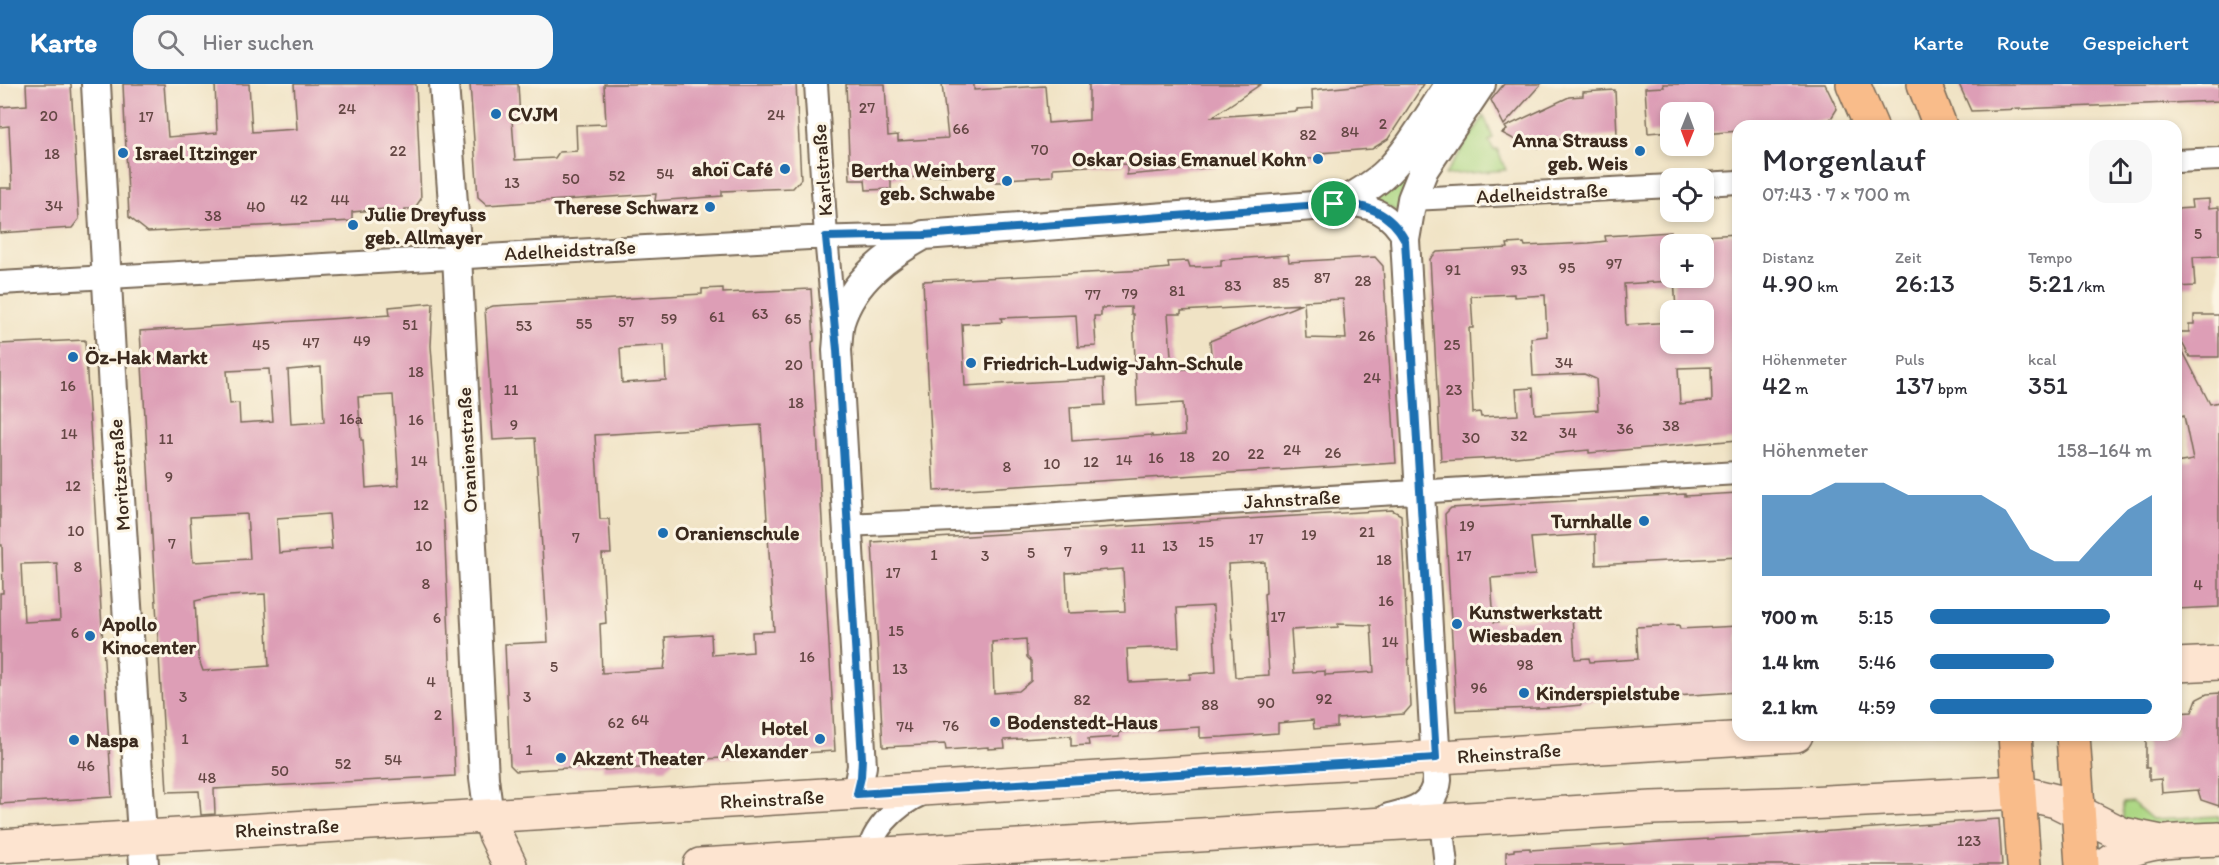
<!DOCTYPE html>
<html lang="de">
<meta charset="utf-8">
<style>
body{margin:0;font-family:Itim,sans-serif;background:#f7f7f7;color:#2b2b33;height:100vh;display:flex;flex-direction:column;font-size:22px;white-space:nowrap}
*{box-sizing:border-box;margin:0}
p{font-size:20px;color:#7c7c81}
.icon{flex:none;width:33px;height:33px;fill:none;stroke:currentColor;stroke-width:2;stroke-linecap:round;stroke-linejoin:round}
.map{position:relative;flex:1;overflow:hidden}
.side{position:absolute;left:1732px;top:36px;width:450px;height:621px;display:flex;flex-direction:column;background:#fff;border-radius:18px;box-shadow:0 3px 9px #0003}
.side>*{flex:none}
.needle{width:39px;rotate:181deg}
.buttons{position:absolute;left:1660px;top:18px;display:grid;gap:12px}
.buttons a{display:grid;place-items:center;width:54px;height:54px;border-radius:12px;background:#fff;box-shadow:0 3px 9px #0003;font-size:30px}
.pin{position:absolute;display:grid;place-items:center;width:51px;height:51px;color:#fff;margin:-26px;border:3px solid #fff;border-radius:50%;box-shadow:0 2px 6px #0007}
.round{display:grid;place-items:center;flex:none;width:63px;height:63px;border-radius:18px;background:#f7f7f7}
.summary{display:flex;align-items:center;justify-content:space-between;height:102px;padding:0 30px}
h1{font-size:33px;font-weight:600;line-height:45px}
.metrics{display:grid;grid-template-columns:repeat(3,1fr);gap:9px;height:102px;padding:6px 30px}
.metrics div{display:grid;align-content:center}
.metrics b{font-size:26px;font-weight:600}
.metrics small{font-size:16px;font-weight:400}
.metrics p{font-size:16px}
.chart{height:168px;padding:12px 30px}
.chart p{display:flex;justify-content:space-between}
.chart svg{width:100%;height:108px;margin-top:6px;fill:#1f6fb2;opacity:.7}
ul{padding:0 30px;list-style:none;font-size:20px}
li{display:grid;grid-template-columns:96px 72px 1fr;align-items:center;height:45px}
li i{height:15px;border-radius:8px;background:#1f6fb2}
header{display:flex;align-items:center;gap:36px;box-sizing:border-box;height:84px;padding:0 30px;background:#1f6fb2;color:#fff}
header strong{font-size:28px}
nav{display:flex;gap:33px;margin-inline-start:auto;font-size:21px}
.search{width:420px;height:54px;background:#f7f7f7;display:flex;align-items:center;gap:15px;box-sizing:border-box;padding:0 21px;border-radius:18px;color:#7c7c81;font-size:22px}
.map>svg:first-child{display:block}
</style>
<header>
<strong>Karte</strong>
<div class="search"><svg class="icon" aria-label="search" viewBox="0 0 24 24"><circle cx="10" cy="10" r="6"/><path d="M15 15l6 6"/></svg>Hier suchen</div>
<nav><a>Karte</a><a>Route</a><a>Gespeichert</a></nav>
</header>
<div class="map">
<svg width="2219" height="781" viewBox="0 0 2219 781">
<rect width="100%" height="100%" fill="#fcf5e5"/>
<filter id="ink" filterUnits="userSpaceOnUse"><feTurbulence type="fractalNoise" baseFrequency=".0167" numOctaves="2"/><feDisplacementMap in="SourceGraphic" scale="12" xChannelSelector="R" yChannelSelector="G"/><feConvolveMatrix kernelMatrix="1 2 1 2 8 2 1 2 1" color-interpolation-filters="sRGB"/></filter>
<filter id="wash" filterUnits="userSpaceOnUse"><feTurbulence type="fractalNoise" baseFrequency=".008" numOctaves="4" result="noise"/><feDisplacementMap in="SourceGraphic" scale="24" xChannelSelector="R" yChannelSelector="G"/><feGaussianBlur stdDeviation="1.35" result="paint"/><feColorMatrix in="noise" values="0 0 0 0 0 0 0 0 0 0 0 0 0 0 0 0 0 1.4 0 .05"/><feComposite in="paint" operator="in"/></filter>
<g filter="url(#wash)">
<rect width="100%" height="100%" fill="#f0e3c5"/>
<!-- green -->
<path fill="#acd783" stroke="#748050" stroke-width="1.5" d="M1484,32L1493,54L1489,57L1494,66L1497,65L1506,86L1445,91Z
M1403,81L1417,87L1403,131L1371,114Z
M2132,718L2152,735L2219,732V740L2148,742L2123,737V719Z"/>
<g id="blocks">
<!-- building -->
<path fill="#dd9eb6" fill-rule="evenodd" d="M26,0H71L79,135L72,144L0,149V104H12L9,42L0,43V23L27,21Z
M123,0H164L168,53L217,49L215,0H249L252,48L297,45L294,0H416L421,115L414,125H405V132L386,133L385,125L352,128V137L148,148L129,133Z
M470,0H518L520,35L512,36L515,76L555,74L559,68L577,67L576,41L606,40L604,0H796L801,95L793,104L722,107V112L655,117L656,110L487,121L478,113Z
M846,0H885L888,52L898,51V57L948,54L942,0H974V6L1045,2L1048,39L1089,36V0H1261L1212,33L1297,27V25L1313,24L1312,6L1375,0H1424L1388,55L1372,65L1319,69V74L1127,91V80L1053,84V92L1007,95V98H989V89L900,94L891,95V105L866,106L865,96H850Z
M1504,0H1541L1504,41L1491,16Z
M1663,0H1825L1837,25L1830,36L1804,38L1805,42H1788V39L1738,42V47L1704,50V28H1671V47L1648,49L1645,4L1664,3Z
M1959,0H2219V17L1971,27Z
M1615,6L1617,51L1554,56L1555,62L1537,64V57L1519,58L1502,49L1507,46L1505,43L1569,13L1583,12V8Z
M2209,115V124L2219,123V172L2193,173L2195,202L2176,203V125L2192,124L2191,116Z
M1671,148V197L1624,200L1626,241L1671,238V260H1704V226H1676L1674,194H1704V152L1738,150V356L1589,369V366L1516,373L1441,377L1430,175L1437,168L1508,164L1507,160L1524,159L1525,162L1589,159L1606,157L1605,152ZM1514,210V213L1545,211L1547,252L1531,254L1533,292L1584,290L1596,295L1598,326L1535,330L1533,304L1516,305L1518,331L1481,333L1480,328L1473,329L1469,244H1473L1471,212ZM1711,283L1712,317L1680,320L1678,284Z
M1288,171L1289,178L1375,173L1383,182L1396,379L934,407L923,197L1148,186L1169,184L1168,178L1188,177L1190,183L1221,182V176ZM1343,215L1346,255L1306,254L1304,217ZM1302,220L1210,257L1212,283L1172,286L1168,230H1181V227ZM1131,223V230H1133L1137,322L1183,319L1185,351L1152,353V351L1072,357L1070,323L1105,321L1104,294L965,302L962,240L1002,238L1001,234L1076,231L1078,263L1096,262L1094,232H1101V224Z
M723,204V209L811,205L814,257L812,258L835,667L673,677L666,685H659L657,683L603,686L602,682L516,687L510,681L505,560L548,558L535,354L493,356L485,225L493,222L702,210V205ZM664,261L666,296L622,299L620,264ZM761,341L774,547L752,548L753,568L712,571L711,550L665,553L666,571L664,585L602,589L600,540L606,539L602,470H611L609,435H600L595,351Z
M433,219L431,262L444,438L455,692L214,705L215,730L201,731L199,707L167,708L140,247L390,231L389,223ZM321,283L324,338L291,340L288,286ZM269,285L273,337L240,339L239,319L230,320L227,287ZM393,311L399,401L366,404L363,356H361L358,313ZM247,430L250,475L193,478L190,433ZM329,430L332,465L279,469L277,434ZM265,510L269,582L203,587L198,573L195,517L212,513Z
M2194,231H2219V273H2190L2176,248H2189V240H2194Z
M2176,254L2210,320L2219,318V523L2176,525V379L2193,376L2184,332L2176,334Z
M85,256L112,713L0,720V509H3L2,461H0V260ZM57,479L60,536L24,538L21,480Z
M1738,409V473L1596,481L1595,450L1531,454L1535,491L1491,494L1494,538L1572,532L1575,575L1589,574L1590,578L1638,575L1636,543L1679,541L1680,545L1738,542V608L1581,618V621L1560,623L1456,627L1445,430L1451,424L1685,410V412Z
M1392,426L1401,431L1411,622L1404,630L1337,635V643L1314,645L1313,636L1278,639V649L1223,653L1200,654V643L1119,648V653L1088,655L1089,661L1071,662V652L1004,656L1005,664L988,665V663L946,666L945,660L883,663L872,458ZM1265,478L1266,509L1264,510L1269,591L1235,593L1228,480ZM1123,485L1125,527L1068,529L1066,489ZM1213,522L1216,588L1190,590V595L1129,598L1127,565L1179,563L1177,524ZM1338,540L1371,541L1374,588L1325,591V587L1294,589L1291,546L1338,543ZM1026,555L1027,573L1031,577V597L1019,607L994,609L992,558Z
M2219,609V722L2201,716L2198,706L2162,709L2161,695L2149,696V684H2146V651H2176V629L2192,628L2197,615L2207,610Z
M1999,735L2002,781H1506V768L1514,767V765L1530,764V766L1790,750Z"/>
</g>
</g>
<g filter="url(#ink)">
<use href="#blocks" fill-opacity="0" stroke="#7a6b58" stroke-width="1.5"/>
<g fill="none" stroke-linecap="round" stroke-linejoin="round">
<!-- minor casing -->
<g stroke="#7a6b58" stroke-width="26">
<path id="minor" d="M816,0L826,153L835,250
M2176,77L2219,75
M1704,100L1738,98
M1412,115L1671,102
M1340,120C1371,121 1390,128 1405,156
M0,199L809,154L924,151
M846,441L1017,433L1125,425L1738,389
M1441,738L1446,781
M867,781C867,748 896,721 924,709"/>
</g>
<!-- tertiary casing -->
<g stroke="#7a6b58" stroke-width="32">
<path id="tertiary" d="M96,0L113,307L144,781
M444,0L457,172L484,694L489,732
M857,709L862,682L837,266C838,257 838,247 840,238C853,196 888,171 924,151L1340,120C1356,111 1374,101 1387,88C1412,63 1430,29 1450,0
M1389,734C1412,728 1434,724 1437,696L1405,156L1412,115L1424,85L1481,0"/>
</g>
<!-- secondary casing -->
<g stroke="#7a6b58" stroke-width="36">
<path id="secondary" d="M2176,581L2219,579
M489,732L495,750L510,781
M0,762L1796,651
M700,781L1652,724L1807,719L2019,708L2056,717L2122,750L2161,758
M2105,781C2137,754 2179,757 2219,755"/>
</g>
<!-- primary casing -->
<g stroke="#7a6b58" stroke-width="36">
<path id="primary" d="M1853,0L1871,42
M1924,0L1940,42
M2015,651L2024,781
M2073,651L2082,781"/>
</g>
<!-- minor -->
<use href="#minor" stroke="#fff" stroke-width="22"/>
<!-- tertiary -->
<use href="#tertiary" stroke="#fff" stroke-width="28"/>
<!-- secondary -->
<use href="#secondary" stroke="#fde4d0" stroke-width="33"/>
<!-- primary -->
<use href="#primary" stroke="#f9bc8a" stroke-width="33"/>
</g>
</g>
<g fill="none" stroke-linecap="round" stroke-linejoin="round" filter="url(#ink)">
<!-- route casing -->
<g stroke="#fff" stroke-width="12">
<path id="route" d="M1334,120C1366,119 1390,128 1405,156L1436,674L857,710L861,693L862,674L837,266L826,153L924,151Z"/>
</g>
<!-- route -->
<use href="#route" stroke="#1f6fb2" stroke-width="8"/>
</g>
<!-- markers -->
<g fill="#1f6fb2" stroke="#fcf5e5" stroke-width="2">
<circle cx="496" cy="30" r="6"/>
<circle cx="1640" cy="67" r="6"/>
<circle cx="123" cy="69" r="6"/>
<circle cx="1318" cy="75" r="6"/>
<circle cx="785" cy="85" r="6"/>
<circle cx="1007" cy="97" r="6"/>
<circle cx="710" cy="123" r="6"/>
<circle cx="353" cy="141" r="6"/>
<circle cx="73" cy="273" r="6"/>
<circle cx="971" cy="279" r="6"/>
<circle cx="1644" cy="437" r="6"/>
<circle cx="663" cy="449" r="6"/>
<circle cx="1457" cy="540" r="6"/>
<circle cx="90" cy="552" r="6"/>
<circle cx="1524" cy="609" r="6"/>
<circle cx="995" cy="638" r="6"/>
<circle cx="820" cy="655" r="6"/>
<circle cx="74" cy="656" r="6"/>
<circle cx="561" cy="674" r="6"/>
</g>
<g text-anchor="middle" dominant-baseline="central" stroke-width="6" stroke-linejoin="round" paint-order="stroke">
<!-- number labels -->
<g font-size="16" fill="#644744">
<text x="867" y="23">27</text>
<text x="347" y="24">24</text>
<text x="776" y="30">24</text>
<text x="49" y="31">20</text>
<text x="146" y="32">17</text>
<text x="1383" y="39">2</text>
<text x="961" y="44">66</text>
<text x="1350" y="47">84</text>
<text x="1308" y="50">82</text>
<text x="1040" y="65">70</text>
<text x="398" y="66">22</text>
<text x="52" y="69">18</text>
<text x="665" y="89">54</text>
<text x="617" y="91">52</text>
<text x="571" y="94">50</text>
<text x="512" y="98">13</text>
<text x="299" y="115">42</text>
<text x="340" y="115">44</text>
<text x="54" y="121">34</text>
<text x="256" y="122">40</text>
<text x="213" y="131">38</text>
<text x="2198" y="149">5</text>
<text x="1614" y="179">97</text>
<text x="1567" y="183">95</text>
<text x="1453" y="185">91</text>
<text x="1519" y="185">93</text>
<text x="1322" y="193">87</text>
<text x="1363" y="196">28</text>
<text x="1281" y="198">85</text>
<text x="1233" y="201">83</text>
<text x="1177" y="206">81</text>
<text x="1130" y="209">79</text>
<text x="1093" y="210">77</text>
<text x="760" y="229">63</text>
<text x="717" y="232">61</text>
<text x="669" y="234">59</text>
<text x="793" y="234">65</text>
<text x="626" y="237">57</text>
<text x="584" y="239">55</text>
<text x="410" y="240">51</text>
<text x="524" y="241">53</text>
<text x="1367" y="251">26</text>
<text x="362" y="256">49</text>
<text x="311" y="258">47</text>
<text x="261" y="260">45</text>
<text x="1452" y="260">25</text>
<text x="1564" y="278">34</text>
<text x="794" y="280">20</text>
<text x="416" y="287">18</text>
<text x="1372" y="293">24</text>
<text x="68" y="301">16</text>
<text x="511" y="305">11</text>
<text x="1454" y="305">23</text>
<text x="796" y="318">18</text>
<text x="351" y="334">16a</text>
<text x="416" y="335">16</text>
<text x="514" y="340">9</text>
<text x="1671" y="341">38</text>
<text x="1625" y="344">36</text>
<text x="1568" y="348">34</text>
<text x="69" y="349">14</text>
<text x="1519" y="351">32</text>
<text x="1471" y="353">30</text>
<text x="166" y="354">11</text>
<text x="1292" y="365">24</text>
<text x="1333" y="368">26</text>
<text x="1256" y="369">22</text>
<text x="1221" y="371">20</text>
<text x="1187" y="372">18</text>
<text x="1156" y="373">16</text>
<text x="1124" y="375">14</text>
<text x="419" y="376">14</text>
<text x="1091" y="377">12</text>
<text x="1052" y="379">10</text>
<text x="1007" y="382">8</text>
<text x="169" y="392">9</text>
<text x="73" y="401">12</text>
<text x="421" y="420">12</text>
<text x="1467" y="441">19</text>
<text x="76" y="446">10</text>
<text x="1367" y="447">21</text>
<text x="1309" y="450">19</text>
<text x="576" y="453">7</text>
<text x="1256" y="454">17</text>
<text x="1206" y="457">15</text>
<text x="172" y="459">7</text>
<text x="424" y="461">10</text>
<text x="1170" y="461">13</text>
<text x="1138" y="463">11</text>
<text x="1104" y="465">9</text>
<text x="1068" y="467">7</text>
<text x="1031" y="468">5</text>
<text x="934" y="470">1</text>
<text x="985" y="471">3</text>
<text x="1464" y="471">17</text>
<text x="1384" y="475">18</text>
<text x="78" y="482">8</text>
<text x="893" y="488">17</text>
<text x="426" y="499">8</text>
<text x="2198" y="500">4</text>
<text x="1386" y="516">16</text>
<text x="1278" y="532">17</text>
<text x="437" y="533">6</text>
<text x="896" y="546">15</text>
<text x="75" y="548">6</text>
<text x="1390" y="557">14</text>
<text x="807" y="572">16</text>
<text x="1525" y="580">98</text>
<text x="554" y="582">5</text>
<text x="900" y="584">13</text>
<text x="431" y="597">4</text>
<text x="1479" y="603">96</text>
<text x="183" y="612">3</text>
<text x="527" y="612">3</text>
<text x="1324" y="614">92</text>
<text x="1082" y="615">82</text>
<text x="1266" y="618">90</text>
<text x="1210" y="620">88</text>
<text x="438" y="630">2</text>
<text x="640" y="635">64</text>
<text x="616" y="638">62</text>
<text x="951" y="641">76</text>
<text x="905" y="642">74</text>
<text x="185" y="654">1</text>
<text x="529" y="665">1</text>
<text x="393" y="675">54</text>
<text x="343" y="679">52</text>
<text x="86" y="681">46</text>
<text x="280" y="686">50</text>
<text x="207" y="693">48</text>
<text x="1969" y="756">123</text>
</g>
<!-- poi labels -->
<g font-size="20" font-weight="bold" fill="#3b2a1e" stroke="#fcf5e5" text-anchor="start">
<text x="508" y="30">CVJM</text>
<text x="1628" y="56" text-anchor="end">Anna Strauss<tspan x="1628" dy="23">geb. Weis</tspan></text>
<text x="135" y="69">Israel Itzinger</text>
<text x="1306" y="75" text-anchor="end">Oskar Osias Emanuel Kohn</text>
<text x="773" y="85" text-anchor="end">ahoï Café</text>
<text x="995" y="86" text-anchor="end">Bertha Weinberg<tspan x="995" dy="23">geb. Schwabe</tspan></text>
<text x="698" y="123" text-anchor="end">Therese Schwarz</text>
<text x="365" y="130">Julie Dreyfuss<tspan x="365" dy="23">geb. Allmayer</tspan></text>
<text x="85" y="273">Öz-Hak Markt</text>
<text x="983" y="279">Friedrich-Ludwig-Jahn-Schule</text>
<text x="1632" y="437" text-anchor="end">Turnhalle</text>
<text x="675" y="449">Oranienschule</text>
<text x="1469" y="528">Kunstwerkstatt<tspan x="1469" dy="23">Wiesbaden</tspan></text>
<text x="102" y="540">Apollo<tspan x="102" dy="23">Kinocenter</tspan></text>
<text x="1536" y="609">Kinderspielstube</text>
<text x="1007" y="638">Bodenstedt-Haus</text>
<text x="808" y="644" text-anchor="end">Hotel<tspan x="808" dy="23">Alexander</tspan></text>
<text x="86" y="656">Naspa</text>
<text x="573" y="674">Akzent Theater</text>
</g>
<!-- street labels -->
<g font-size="20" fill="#3b2a1e" stroke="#fcf5e5">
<text transform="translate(822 86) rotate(-94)">Karlstraße</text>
<text transform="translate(1542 109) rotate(-3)">Adelheidstraße</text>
<text transform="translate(570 166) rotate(-3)">Adelheidstraße</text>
<text transform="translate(467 366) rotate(-93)">Oranienstraße</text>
<text transform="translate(119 391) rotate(-94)">Moritzstraße</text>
<text transform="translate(1292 415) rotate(-3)">Jahnstraße</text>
<text transform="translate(1509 669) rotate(-4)">Rheinstraße</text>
<text transform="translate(772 715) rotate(-3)">Rheinstraße</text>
<text transform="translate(287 744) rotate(-3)">Rheinstraße</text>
</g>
</g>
</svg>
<div class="buttons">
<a><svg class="needle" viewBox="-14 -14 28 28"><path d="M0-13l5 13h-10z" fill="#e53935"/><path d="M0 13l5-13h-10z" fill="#7c7c81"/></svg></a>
<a><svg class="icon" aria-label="locate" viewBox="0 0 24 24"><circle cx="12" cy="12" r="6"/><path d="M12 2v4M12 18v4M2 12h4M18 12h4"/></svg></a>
<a>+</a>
<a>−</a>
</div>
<div class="pin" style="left:1334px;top:120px;background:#1e9e55"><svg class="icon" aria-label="arrive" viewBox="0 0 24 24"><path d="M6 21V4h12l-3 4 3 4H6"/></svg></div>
<section class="side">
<div class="summary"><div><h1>Morgenlauf</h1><p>07:43 · 7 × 700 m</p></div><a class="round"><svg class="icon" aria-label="share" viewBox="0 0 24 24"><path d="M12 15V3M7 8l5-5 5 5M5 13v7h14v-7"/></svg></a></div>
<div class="metrics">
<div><p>Distanz</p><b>4.90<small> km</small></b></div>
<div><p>Zeit</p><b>26:13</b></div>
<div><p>Tempo</p><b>5:21<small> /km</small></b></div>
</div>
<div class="metrics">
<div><p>Höhenmeter</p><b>42<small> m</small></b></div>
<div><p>Puls</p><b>137<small> bpm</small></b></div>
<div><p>kcal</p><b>351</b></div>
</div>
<div class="chart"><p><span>Höhenmeter</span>158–164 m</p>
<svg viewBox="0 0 160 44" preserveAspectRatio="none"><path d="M0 44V11L10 11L20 11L30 6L40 6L50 6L60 11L70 11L80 11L90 11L100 17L110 33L120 38L130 38L140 27L150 17L160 11V44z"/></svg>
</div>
<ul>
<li><b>700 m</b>5:15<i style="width:81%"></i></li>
<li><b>1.4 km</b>5:46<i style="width:56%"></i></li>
<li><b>2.1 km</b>4:59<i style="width:100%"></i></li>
</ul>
</section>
</div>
